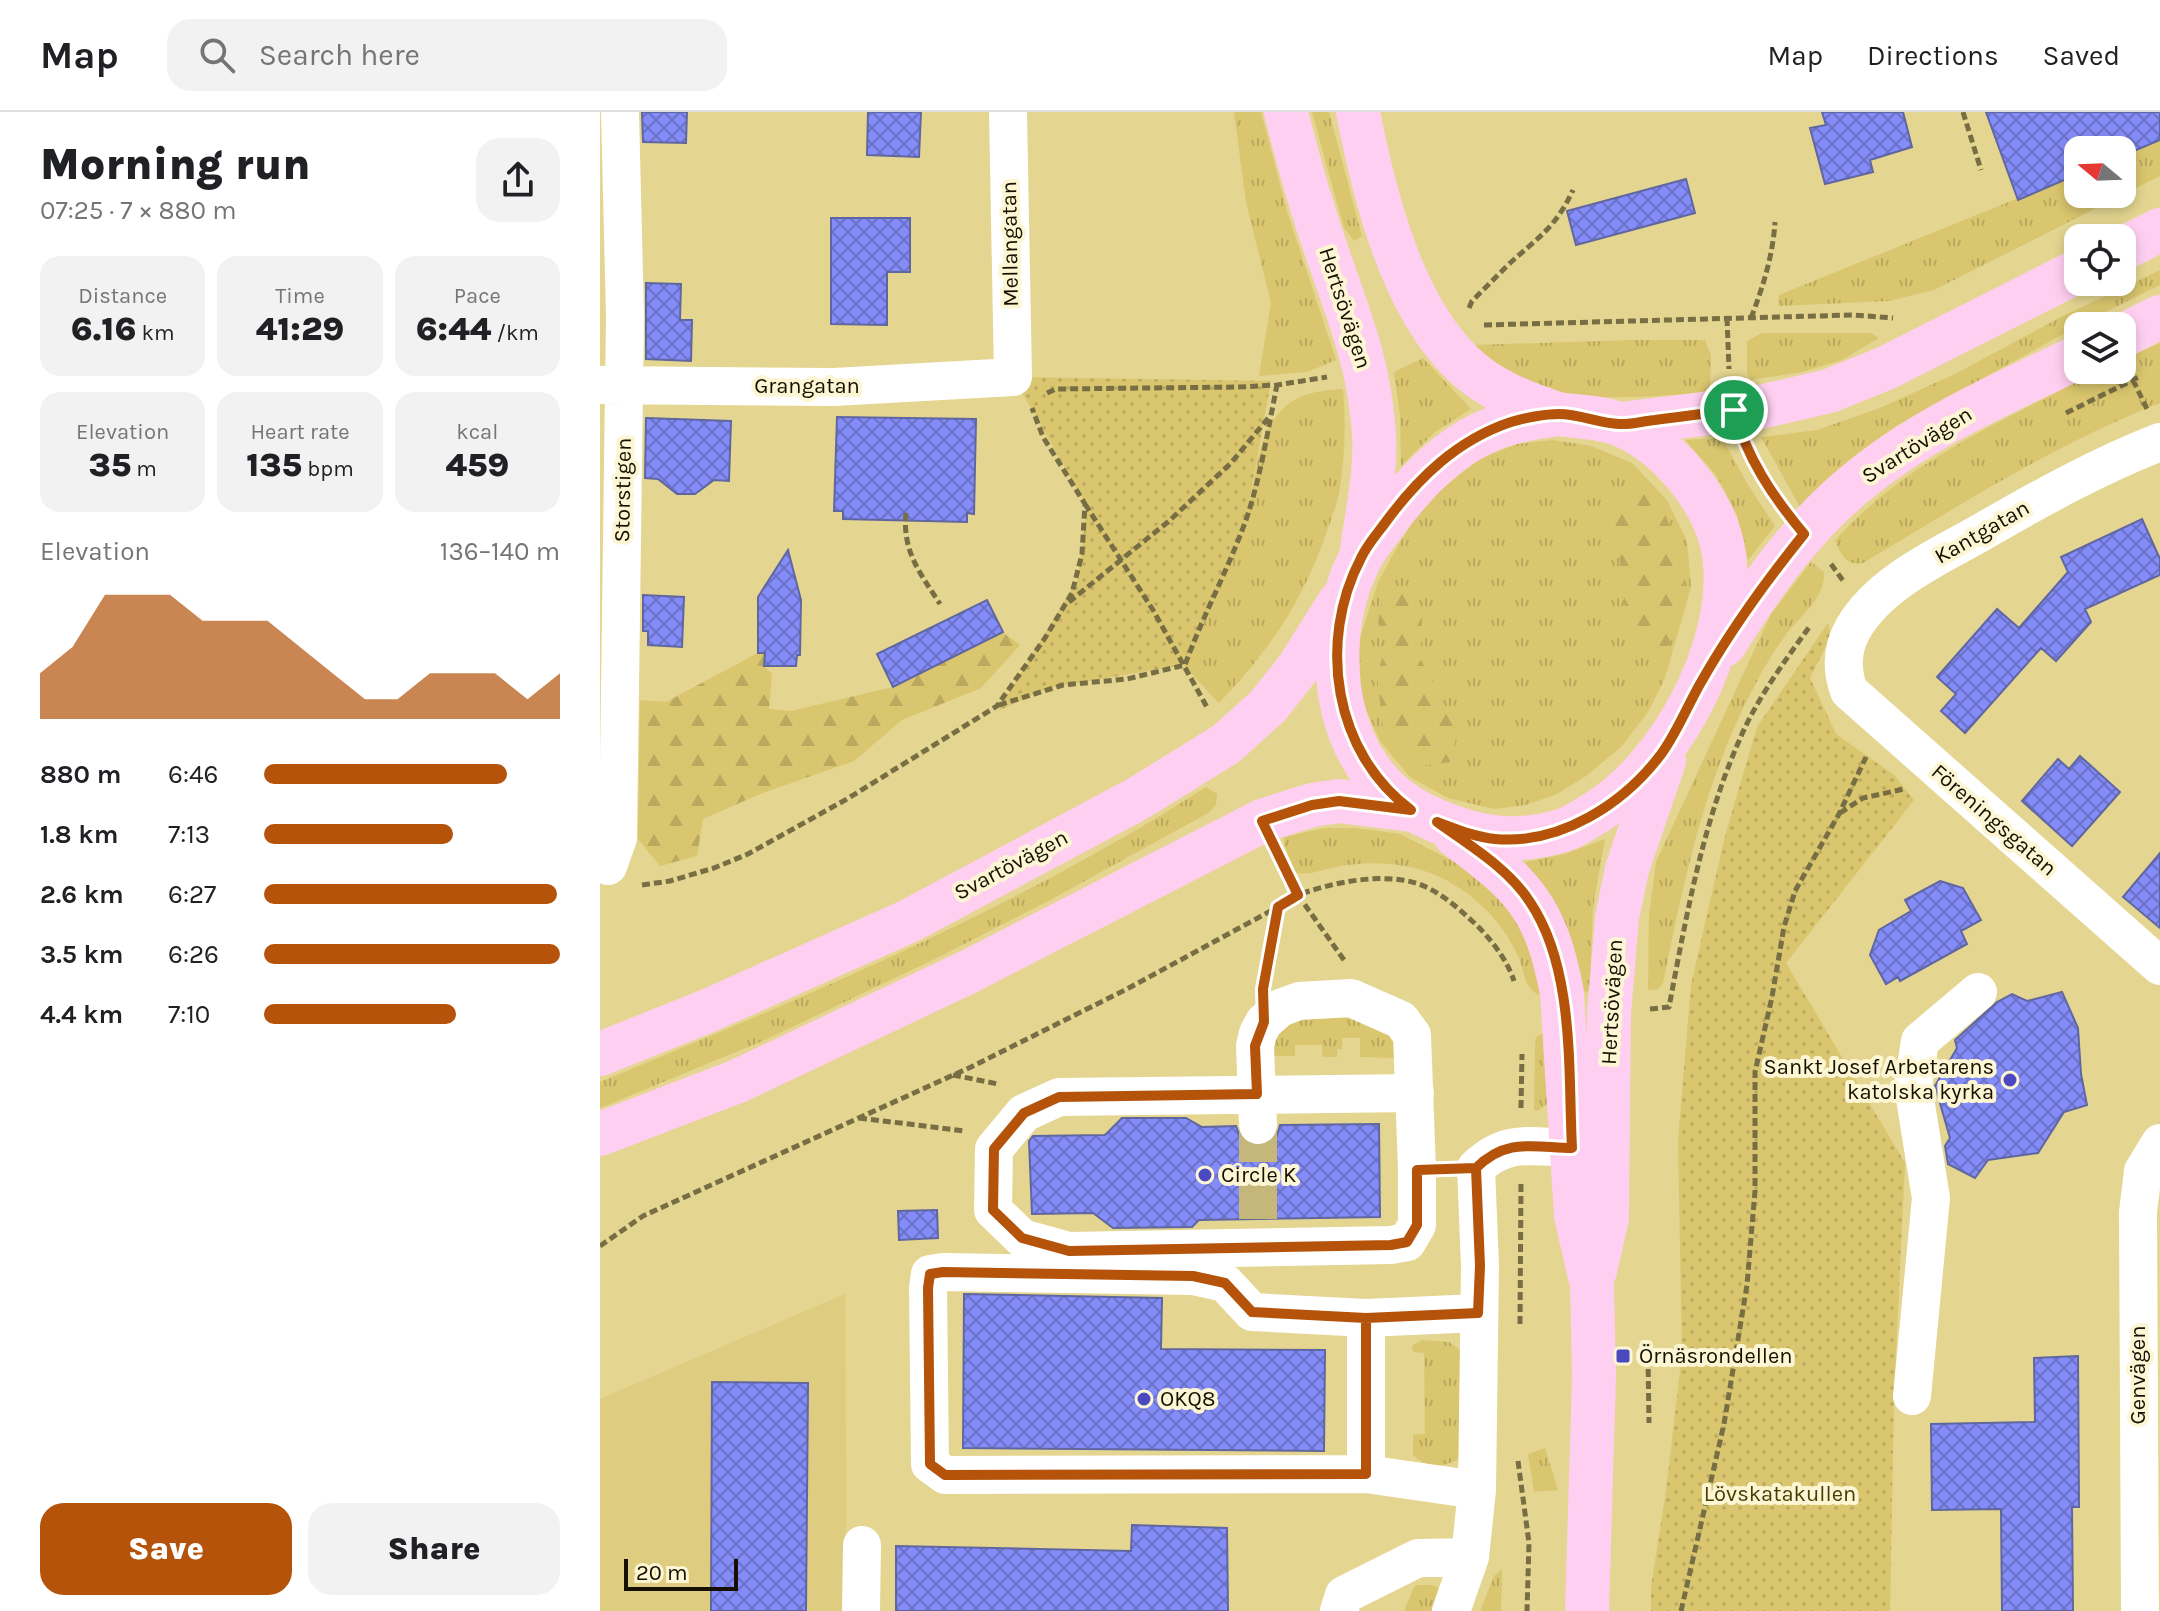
<!DOCTYPE html>
<meta charset="utf-8">
<style>
body{margin:0;font-family:Karla,sans-serif;background:#f2f2f2;color:#202124;height:100vh;display:flex;flex-direction:column;font-size:30px;white-space:nowrap}
*{box-sizing:border-box;margin:0}
p{font-size:26px;color:#757577}
.icon{flex:none;width:44px;height:44px;fill:none;stroke:currentColor;stroke-width:2;stroke-linecap:round;stroke-linejoin:round}
.map{position:relative;flex:1;overflow:hidden}
.side{display:flex;flex-direction:column;background:#fff;width:600px}
.side>*{flex:none}
.needle{width:52px;rotate:289deg}
.controls{position:absolute;left:1464px;top:24px;display:grid;gap:16px}
.controls a{display:grid;place-items:center;width:72px;height:72px;border-radius:16px;background:#fff;box-shadow:0 4px 12px #0003;font-size:40px}
.scale{position:absolute;left:24px;bottom:20px;width:114px;box-sizing:border-box;padding-left:8px;border:4px solid #161000;border-top:0;font-size:22px;line-height:28px;white-space:nowrap;color:#161000;-webkit-text-stroke:6px #fdf6d4;paint-order:stroke}
.pin{position:absolute;display:grid;place-items:center;width:68px;height:68px;color:#fff;margin:-34px;border:4px solid #fff;border-radius:50%;box-shadow:0 2px 8px #0007}
.round{display:grid;place-items:center;flex:none;width:84px;height:84px;border-radius:24px;background:#f2f2f2}
.summary{display:flex;align-items:center;justify-content:space-between;height:136px;padding:0 40px}
h1{font-size:44px;font-weight:800;line-height:60px}
.stats{display:grid;grid-template-columns:repeat(3,1fr);gap:12px;height:136px;padding:8px 40px}
.stats div{display:grid;align-content:center;border-radius:20px;background:#f2f2f2;text-align:center}
.stats b{font-size:34px;font-weight:800}
.stats small{font-size:22px;font-weight:400}
.stats p{font-size:22px}
.chart{height:224px;padding:16px 40px}
.chart p{display:flex;justify-content:space-between}
.chart svg{width:100%;height:144px;margin-top:8px;fill:#b45309;opacity:.7}
.primary-button{display:flex;gap:16px;margin-top:auto;padding:16px 40px}
.primary-button a{flex:1;height:92px;border-radius:24px;background:#b45309;color:#fff;font-size:32px;font-weight:800;line-height:92px;text-align:center}
.primary-button a+a{background:#f2f2f2;color:#202124}
ul{padding:0 40px;list-style:none;font-size:26px}
li{display:grid;grid-template-columns:128px 96px 1fr;align-items:center;height:60px}
li i{height:20px;border-radius:10px;background:#b45309}
header{display:flex;align-items:center;gap:48px;box-sizing:border-box;height:112px;padding:0 40px;background:#fff;border-bottom:2px solid #e0e0e0}
header strong{font-size:38px}
nav{display:flex;gap:44px;margin-inline-start:auto;font-size:28px}
.search{width:560px;height:72px;background:#f2f2f2;display:flex;align-items:center;gap:20px;box-sizing:border-box;padding:0 28px;border-radius:24px;color:#757577;font-size:30px}
main{display:flex;flex:1;min-height:0}
.map>svg:first-child{display:block}
</style>
<header>
<strong>Map</strong>
<div class="search"><svg class="icon" aria-label="search" viewBox="0 0 24 24"><circle cx="10" cy="10" r="6"/><path d="M15 15l6 6"/></svg>Search here</div>
<nav><a>Map</a><a>Directions</a><a>Saved</a></nav>
</header>
<main>
<section class="side">
<div class="summary"><div><h1>Morning run</h1><p>07:25 · 7 × 880 m</p></div><a class="round"><svg class="icon" aria-label="share" viewBox="0 0 24 24"><path d="M12 15V3M7 8l5-5 5 5M5 13v7h14v-7"/></svg></a></div>
<div class="stats">
<div><p>Distance</p><b>6.16<small> km</small></b></div>
<div><p>Time</p><b>41:29</b></div>
<div><p>Pace</p><b>6:44<small> /km</small></b></div>
</div>
<div class="stats">
<div><p>Elevation</p><b>35<small> m</small></b></div>
<div><p>Heart rate</p><b>135<small> bpm</small></b></div>
<div><p>kcal</p><b>459</b></div>
</div>
<div class="chart"><p><span>Elevation</span>136–140 m</p>
<svg viewBox="0 0 160 44" preserveAspectRatio="none"><path d="M0 44V30L10 22L20 6L30 6L40 6L50 14L60 14L70 14L80 22L90 30L100 38L110 38L120 30L130 30L140 30L150 38L160 30V44z"/></svg>
</div>
<ul>
<li><b>880 m</b>6:46<i style="width:82%"></i></li>
<li><b>1.8 km</b>7:13<i style="width:64%"></i></li>
<li><b>2.6 km</b>6:27<i style="width:99%"></i></li>
<li><b>3.5 km</b>6:26<i style="width:100%"></i></li>
<li><b>4.4 km</b>7:10<i style="width:65%"></i></li>
</ul>
<div class="primary-button"><a>Save</a><a>Share</a></div>
</section>
<div class="map">
<svg width="1560" height="1499" viewBox="0 0 1560 1499">
<defs>
<pattern id="grass-tufts" width="24" height="20" patternUnits="userSpaceOnUse" patternTransform="scale(2)"><rect width="24" height="20" fill="#d9c66e"/><path d="M3 7l-1-3M5 7V3M7 7l1-3M15 17l-1-3M17 17v-4M19 17l1-3" fill="none" stroke="#baa95e"/></pattern>
<pattern id="forest-firs" width="22" height="20" patternUnits="userSpaceOnUse" patternTransform="scale(2)"><rect width="22" height="20" fill="#d9c66e"/><path d="M5 1l3.5 6h-7zM16 11l3.5 6h-7z" fill="#baa95e"/></pattern>
<pattern id="park-dots" width="8" height="8" patternUnits="userSpaceOnUse" patternTransform="scale(2)"><rect width="8" height="8" fill="#d9c66e"/><path d="M2 2h.1M6 6h.1" fill="none" stroke="#baa95e" stroke-width="1.8" stroke-linecap="round"/></pattern>
<pattern id="building-cross-hatch" width="8" height="8" patternUnits="userSpaceOnUse" patternTransform="scale(2)"><rect width="8" height="8" fill="#838cf8"/><path d="M0 0l8 8M0 8l8-8" fill="none" stroke="#6a71c6"/></pattern>
</defs>
<rect width="100%" height="100%" fill="#e4d590"/>
<!-- built -->
<path fill="#decd80" d="M245,1182L247,1499H0V1287Z"/>
<!-- grass -->
<path fill="url(#grass-tufts)" d="M634,0H661L687,99L736,248L707,260L659,264L671,191L646,90Z
M712,0H729L762,124L754,129L744,116Z
M1560,28V64L1334,178L1289,189L1178,194L1179,183L1478,62V82H1522V44Z
M1560,158V173L1487,209L1296,314L1256,343L1200,395L1161,325L1217,318L1280,296L1355,262L1461,205Z
M1162,221H1271L1279,226L1242,248L1202,260L1151,268L1147,261V229Z
M1030,228H1105L1111,243L1110,281C1046,283 955,297 899,260C889,254 881,242 873,233Z
M1560,231V291C1455,332 1360,393 1263,451C1246,454 1242,443 1235,429C1302,351 1405,308 1494,261L1501,258H1522V248Z
M823,246L871,297L835,320L801,354L800,304L794,260Z
M743,277C746,311 745,346 739,381C737,392 732,404 728,416C704,488 671,536 619,591L583,553C606,505 628,457 645,407C658,371 653,327 682,298C699,280 720,279 743,277Z
M1122,326L1148,373L1175,414L1148,448L1137,403L1116,363L1085,328Z
M953,328L991,334L1032,351L1067,388L1087,429L1091,475L1065,566L1048,600L1022,634L986,664L957,682L926,693L894,697L848,686L810,665L780,629L761,586L759,529L778,470L795,439L811,412L841,378L879,347L917,332Z
M1211,450L1224,460C1226,484 1201,504 1187,521C1175,538 1164,555 1155,573C1105,665 1084,769 1063,871L1058,877L1048,878L1049,803L1056,750L1171,502Z
M606,675L617,682L616,693L608,701L452,787L343,843L165,928L0,996V970C206,885 418,796 606,675Z
M725,716H755L800,722L882,764L922,805L946,884C939,883 935,882 930,876C923,867 923,852 917,842C904,814 882,790 856,774C819,750 773,747 731,756C718,759 708,764 695,760L684,732V725Z
M1005,727L993,795L990,879L975,880L960,806L925,750L965,742Z
M725,898L792,920L797,946L760,945V926H742V937H737V945H722V933H695V944H674L671,938L679,912Z
M953,916L951,986L945,994L937,999L934,998L935,931L936,925Z
M822,1228L849,1230L863,1240V1343C847,1357 827,1357 813,1343V1323L825,1322L824,1241L813,1240L812,1234Z
M945,1336L958,1378L934,1380L928,1342Z
M902,1457L901,1499H880L894,1464Z
M818,1473H833L838,1476L839,1482L831,1499H804L814,1475Z"/>
<!-- forest -->
<path fill="url(#forest-firs)" d="M1036,372L1064,399L1080,440L1084,474L1070,532L1052,544L1027,516L1017,424L1006,401L1011,379Z
M804,479L822,506L820,546L858,619L850,650L814,655L784,623L777,564L786,532L778,510L784,482Z
M403,520L420,533L381,576L302,608L254,649L160,682L103,707L97,744L60,754L38,727L40,588L66,590L158,541H165L164,554L172,562L169,597L191,599L293,575Z"/>
<!-- park -->
<path fill="url(#park-dots)" d="M413,265L671,269L647,402L620,473L583,553L448,576L398,599L478,467L487,394Z
M1228,511L1231,524L1210,566L1236,622L1294,663L1314,688L1186,851L1305,1051L1294,1283L1290,1499H1051V1475L1066,1379L1082,1242L1078,1029L1091,873L1125,724L1157,615Z"/>
<!-- building -->
<path fill="url(#building-cross-hatch)" stroke="#6066a0" stroke-width="2" d="M42,0H87L86,31L43,30Z
M268,0H321L319,45L267,43Z
M1222,0H1303L1312,35L1270,48L1273,60L1225,72L1210,16L1226,13Z
M1386,0H1560V28L1522,44V38H1478V62L1418,88Z
M1086,67L1095,101L976,133L967,99Z
M231,106H310V160H287V213L231,212Z
M46,171L81,172L80,208H92L91,249L46,247Z
M237,305L376,307L374,402L367,401V410L243,407V399H234Z
M46,306L131,309L129,369L114,368L95,382H77L58,367L45,366Z
M1542,407L1560,447V463L1485,497L1491,510L1456,549L1441,536L1365,621L1341,599L1356,582L1337,565L1397,497L1419,516L1468,460L1461,445Z
M188,438L201,488L200,543H197L196,554H164L165,541H158V485Z
M43,483L84,485L82,535L48,533V519H43Z
M387,488L403,520L293,575L277,542Z
M1480,644L1520,680L1472,734L1422,689L1458,647L1469,657Z
M1560,741V816L1523,785Z
M1340,769L1363,776L1381,808L1361,819L1367,832L1300,869L1298,865L1286,872L1270,843L1279,818L1311,799L1305,788Z
M1462,880L1478,916L1481,962L1487,993L1464,1000L1438,1041L1388,1048L1375,1066L1348,1052L1345,1034L1350,1026L1335,974L1357,936L1355,928L1397,890L1412,882L1427,889Z
M522,1006H586L602,1015L636,1014L640,1025L648,1033L658,1035L670,1031L677,1024L680,1013L779,1012L780,1105L599,1108L592,1115L513,1116L493,1101L432,1102L429,1029L433,1024L505,1023Z
M337,1098L338,1126L299,1128L298,1099Z
M364,1182L562,1186L561,1237L725,1238L724,1339L363,1336Z
M1478,1244L1479,1395H1472L1473,1499H1402L1401,1397L1332,1398L1331,1312L1435,1310L1434,1246Z
M112,1270L208,1271L206,1499H111Z
M532,1413L627,1416L628,1499H296V1434L531,1439Z"/>
<g fill="none" stroke-linecap="round" stroke-linejoin="round">
<!-- minor-tunnel -->
<path stroke="#c5b77a" stroke-width="38" stroke-dasharray="38 19" stroke-linecap="butt" d="M658,1107V1013"/>
<!-- path -->
<path stroke="#786e44" stroke-width="5" stroke-dasharray="8 4" stroke-linecap="butt" d="M1363,0L1381,58
M869,196L872,189C884,177 896,165 908,153C937,126 955,117 973,78
M1127,206L1129,257
M1151,206C1163,175 1173,143 1175,110
M884,213L1253,203L1293,206
M1533,268L1547,297
M447,281L456,277L639,275L677,273L727,265
M1466,301L1541,264
M1148,336L1177,390
M485,392L553,498L608,597
M306,401C302,439 320,461 340,492
M1231,452L1244,470
M469,490L569,409L631,351L670,304
M399,593L463,573L527,567L585,553C603,503 629,456 647,405C661,363 668,317 677,273
M1240,701L1263,686L1304,677
M42,773L70,769L114,756L148,742L247,687L397,594L445,526L472,481L482,442L485,392L443,325L432,296
M744,848L698,783C733,770 790,758 826,775C843,783 857,795 871,808C888,823 907,847 914,869
M666,861L678,796
M1050,897L1069,895C1086,806 1102,713 1139,629C1156,588 1184,550 1210,514
M353,963L398,972
M921,996L922,942
M259,1006L365,1019
M0,1134L43,1104L371,955L527,877L678,795L698,783L680,747
M920,1212L921,1070
M1048,1245L1049,1311
M918,1349L929,1431L927,1499
M1081,1499L1124,1312L1147,1173L1155,1079V960L1172,885L1184,815L1195,779L1239,702L1266,645"/>
<!-- minor -->
<path stroke="#fff" stroke-width="38" d="M0,273L234,275L413,265L408,0
M1560,330C1498,354 1439,387 1380,421C1338,445 1281,470 1254,515C1242,535 1241,557 1249,579L1560,854
M8,754L18,726L25,204L20,0
M658,1013L655,934L658,921L664,910L680,896L699,889L751,886L801,908L812,923L817,1058V1113L807,1130L791,1133L469,1139L422,1126L393,1098L394,1037L424,1001L459,985L815,981
M766,1206V1362L877,1378
M1312,1284L1331,1086L1313,974L1320,929L1378,880
M766,1362L345,1363L330,1352L328,1176L330,1162L343,1160L593,1164L625,1171L652,1200L766,1206L878,1201
M261,1499L262,1433
M739,1499L744,1483L818,1446L870,1445
M851,1499L870,1445L877,1378L880,1154L876,1056C907,1026 931,1035 972,1036
M1540,1499L1538,1100L1543,1059L1560,1031"/>
<!-- major -->
<path stroke="#ffcff1" stroke-width="44" d="M686,0C698,49 712,98 729,146C749,204 767,247 773,310C778,352 768,396 762,437
M758,0C774,82 801,192 862,251C888,277 924,291 958,302
M1522,137L1560,118
M1522,224L1560,205
M958,302C978,305 1003,305 1021,313C1069,333 1117,391 1124,443C1137,533 1069,658 992,703C983,708 974,715 964,718C925,730 890,729 852,715C811,700 782,682 760,642C729,584 730,504 761,445C768,431 781,417 790,404C814,372 843,341 879,323C905,310 930,306 958,302Z
M1020,312L1160,295L1229,279L1286,256L1478,159
M1124,533C1161,474 1201,416 1255,372C1320,317 1402,282 1478,245
M855,723C924,774 946,796 962,881L976,1104L992,1173L994,1264L987,1499
M0,942L105,900L309,809L537,687L626,632L668,594L698,556L739,491
M0,1022L138,969L368,860L662,709L712,693L739,689L811,698
M995,1159L1007,1106L1009,901L1017,806L1027,757L1064,649"/>
</g>
<g fill="none" stroke-linecap="round" stroke-linejoin="round">
<!-- route casing -->
<g stroke="#fff" stroke-width="16">
<path id="route" d="M1134,298C1107,301 1081,305 1055,308C1043,309 1030,313 1019,312C999,311 979,302 959,302C945,302 924,306 911,310C857,328 818,366 785,411C777,422 767,433 761,446C717,530 734,641 811,698L739,689L712,693L662,709L698,783L678,795L663,877L664,910L655,934L657,982L459,985L424,1001L394,1037L393,1098L422,1126L469,1139L791,1133L807,1130L817,1113V1058L876,1056L880,1154L878,1201L766,1206V1362L345,1363L330,1352L328,1176L330,1162L343,1160L593,1164L625,1171L652,1200L766,1206L878,1201L880,1154L876,1056C906,1026 932,1035 972,1036C968,958 975,857 930,790C908,756 869,733 837,710C856,717 875,725 895,727C960,733 1024,692 1062,641C1077,620 1087,595 1100,572C1130,519 1166,469 1204,422C1173,385 1146,345 1134,298"/>
</g>
<!-- route -->
<use href="#route" stroke="#b45309" stroke-width="10"/>
</g>
<!-- markers -->
<g fill="#4b49c0" stroke="#fdf6d4" stroke-width="3">
<circle cx="1410" cy="968" r="8"/>
<circle cx="605" cy="1063" r="8"/>
<rect x="1015" y="1236" width="16" height="16" rx="4"/>
<circle cx="544" cy="1287" r="8"/>
</g>
<g text-anchor="middle" dominant-baseline="central" stroke-width="8" stroke-linejoin="round" paint-order="stroke">
<!-- street labels -->
<g font-size="22" fill="#161000" stroke="#fdf6d4">
<text transform="translate(410 132) rotate(-91)">Mellangatan</text>
<text transform="translate(745 196) rotate(72)">Hertsövägen</text>
<text x="207" y="274">Grangatan</text>
<text transform="translate(1317 333) rotate(-32)">Svartövägen</text>
<text transform="translate(23 378) rotate(-89)">Storstigen</text>
<text transform="translate(1382 420) rotate(-30)">Kantgatan</text>
<text transform="translate(1394 708) rotate(41)">Föreningsgatan</text>
<text transform="translate(411 753) rotate(-28)">Svartövägen</text>
<text transform="translate(1012 890) rotate(-87)">Hertsövägen</text>
<text transform="translate(1538 1263) rotate(-90)">Genvägen</text>
</g>
<!-- poi labels -->
<g font-size="22" fill="#161000" stroke="#fdf6d4" text-anchor="start">
<text x="1394" y="955" text-anchor="end">Sankt Josef Arbetarens<tspan x="1394" dy="25">katolska kyrka</tspan></text>
<text x="621" y="1063">Circle K</text>
<text x="1039" y="1244">Örnäsrondellen</text>
<text x="560" y="1287">OKQ8</text>
</g>
<!-- park labels -->
<g font-size="22" fill="#483d00" stroke="#fdf6d4">
<text x="1180" y="1382">Lövskatakullen</text>
</g>
</g>
</svg>
<div class="controls">
<a><svg class="needle" viewBox="-14 -14 28 28"><path d="M0-13l5 13h-10z" fill="#e53935"/><path d="M0 13l5-13h-10z" fill="#757577"/></svg></a>
<a><svg class="icon" aria-label="locate" viewBox="0 0 24 24"><circle cx="12" cy="12" r="6"/><path d="M12 2v4M12 18v4M2 12h4M18 12h4"/></svg></a>
<a><svg class="icon" aria-label="layers" viewBox="0 0 24 24"><path d="M12 4l9 5-9 5-9-5zM3 14l9 5 9-5"/></svg></a>
</div>
<div class="scale">20 m</div>
<div class="pin" style="left:1134px;top:298px;background:#1e9e55"><svg class="icon" aria-label="arrive" viewBox="0 0 24 24"><path d="M6 21V4h12l-3 4 3 4H6"/></svg></div>
</div>
</main>
